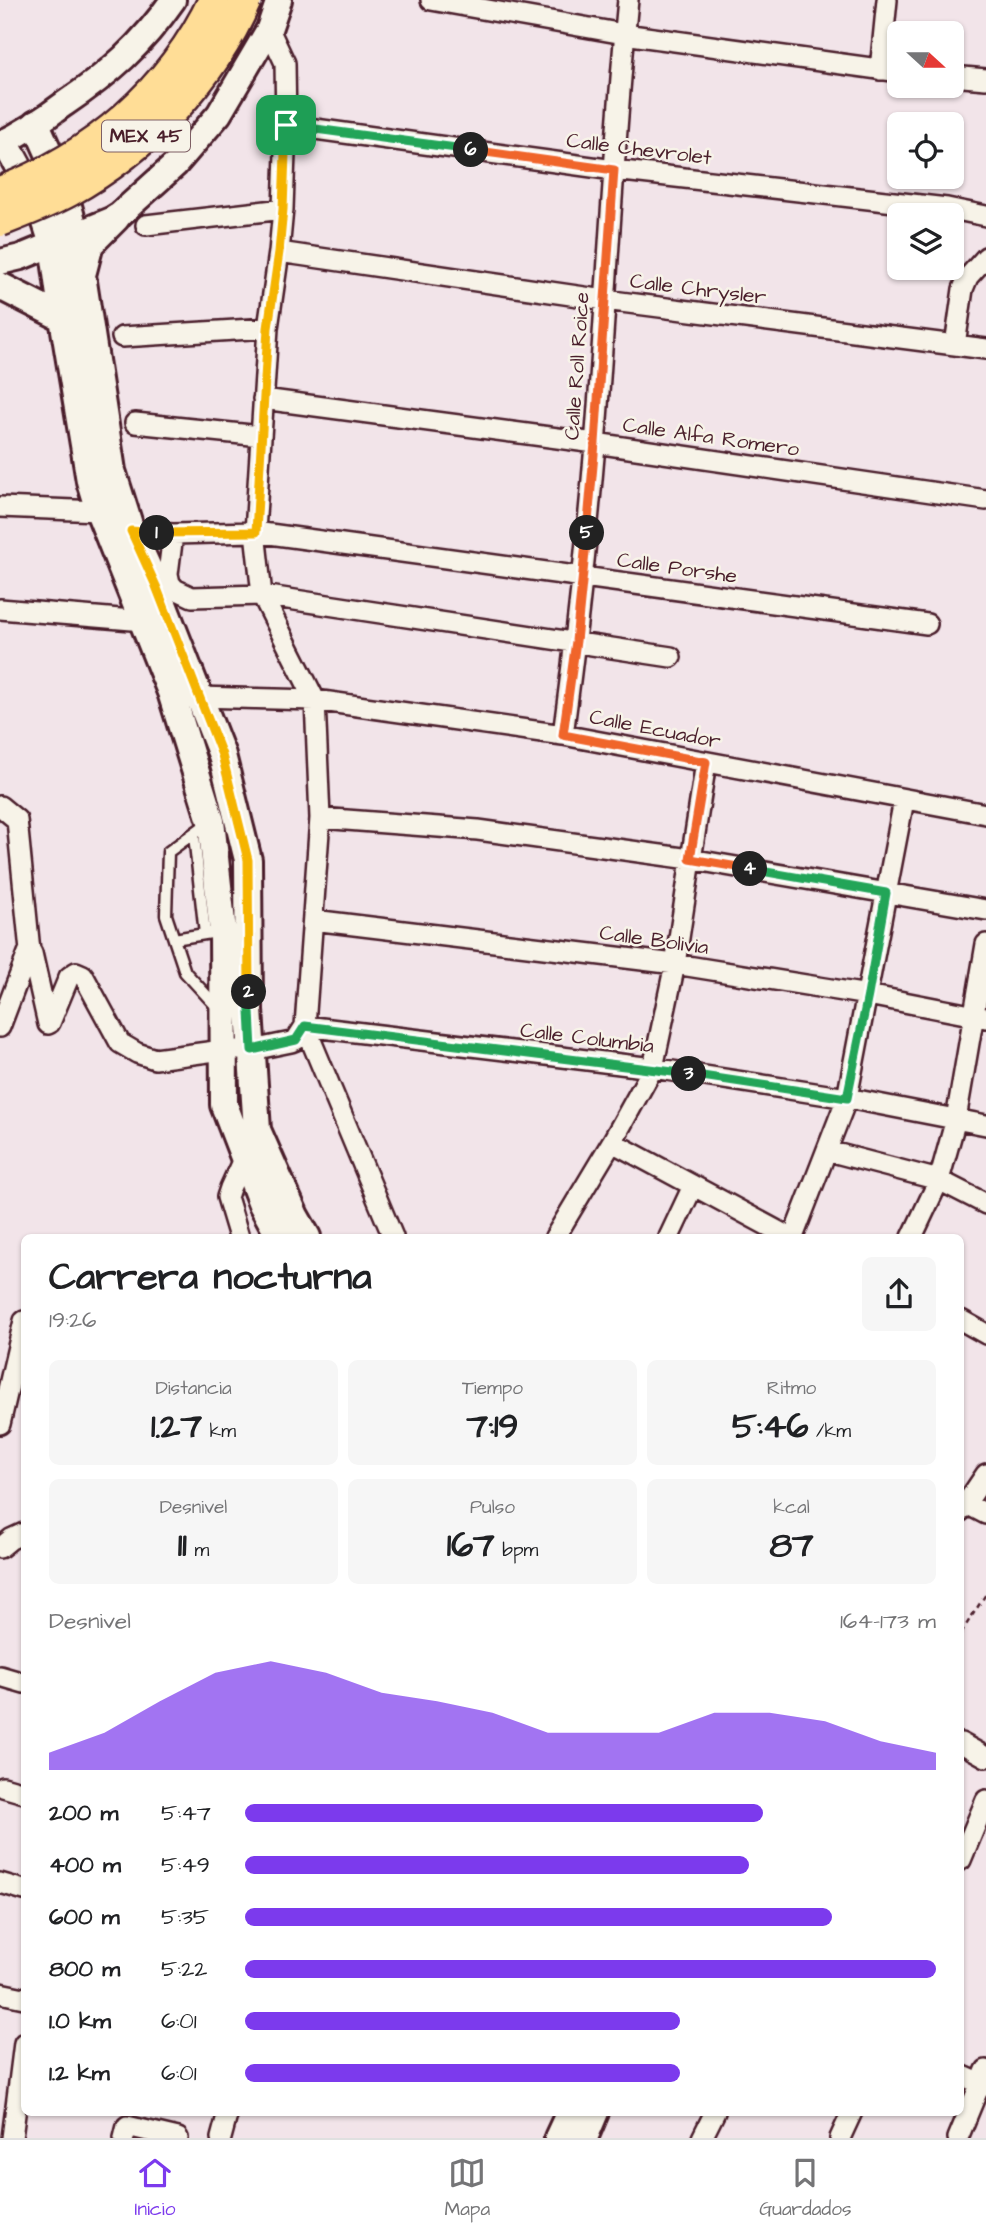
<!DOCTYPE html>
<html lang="es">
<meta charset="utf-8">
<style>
body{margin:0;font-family:"Architects Daughter",sans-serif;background:#f6f6f6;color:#202124;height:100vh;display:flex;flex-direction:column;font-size:26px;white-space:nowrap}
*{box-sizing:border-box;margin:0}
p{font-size:23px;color:#757577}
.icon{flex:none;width:38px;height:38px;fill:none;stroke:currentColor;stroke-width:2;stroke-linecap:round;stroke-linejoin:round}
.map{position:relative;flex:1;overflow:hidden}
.sheet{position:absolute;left:21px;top:1234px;width:943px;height:882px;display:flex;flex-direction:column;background:#fff;border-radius:10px;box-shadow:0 2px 5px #0004}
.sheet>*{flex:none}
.needle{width:46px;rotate:111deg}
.tools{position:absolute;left:887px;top:21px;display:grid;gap:14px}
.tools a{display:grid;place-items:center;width:77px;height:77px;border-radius:10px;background:#fff;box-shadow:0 2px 5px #0004;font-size:35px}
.pin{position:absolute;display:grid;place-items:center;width:60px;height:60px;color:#fff;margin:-30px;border-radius:14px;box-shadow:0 4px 10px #0006}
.km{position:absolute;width:35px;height:35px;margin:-18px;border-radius:50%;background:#222;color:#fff;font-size:19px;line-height:35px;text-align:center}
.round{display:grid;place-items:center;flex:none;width:74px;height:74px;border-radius:10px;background:#f6f6f6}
.overview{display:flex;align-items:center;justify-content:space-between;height:119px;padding:0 28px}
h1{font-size:38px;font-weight:800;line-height:52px}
.figures{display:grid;grid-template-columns:repeat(3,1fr);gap:10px;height:119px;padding:7px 28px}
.figures div{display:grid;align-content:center;border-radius:10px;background:#f6f6f6;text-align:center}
.figures b{font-size:35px;font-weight:800}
.figures small{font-size:19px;font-weight:400}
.figures p{font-size:19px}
.chart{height:196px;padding:14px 28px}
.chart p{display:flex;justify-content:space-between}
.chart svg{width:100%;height:126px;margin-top:7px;fill:#7c3aed;opacity:.7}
ul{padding:0 28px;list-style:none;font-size:23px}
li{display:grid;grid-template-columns:112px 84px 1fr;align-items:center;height:52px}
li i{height:18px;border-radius:9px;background:#7c3aed}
.menu{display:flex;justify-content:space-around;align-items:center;height:98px;border-top:2px solid #e0e0e0;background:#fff;font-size:19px;color:#757577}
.menu a{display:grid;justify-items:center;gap:4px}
.menu .current{color:#7c3aed}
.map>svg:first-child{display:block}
</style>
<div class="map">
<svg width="986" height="2138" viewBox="0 0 986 2138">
<rect width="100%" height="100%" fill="#f2e4e9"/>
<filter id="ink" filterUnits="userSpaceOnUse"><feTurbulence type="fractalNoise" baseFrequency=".0143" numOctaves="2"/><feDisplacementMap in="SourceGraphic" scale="14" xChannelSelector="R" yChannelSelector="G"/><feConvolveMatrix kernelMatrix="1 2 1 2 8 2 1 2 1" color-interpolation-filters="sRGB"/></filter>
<g filter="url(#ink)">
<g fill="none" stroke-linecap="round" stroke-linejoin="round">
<!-- service casing -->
<g stroke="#4a1f2b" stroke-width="15">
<path id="service" d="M208,823L168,852L166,915L185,972L219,1009
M194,835L205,934
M174,939L211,933"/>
</g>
<!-- minor casing -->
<g stroke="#4a1f2b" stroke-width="24">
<path id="minor" d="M431,0L624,34L900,72
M269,29L285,63L286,125L283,209L279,252L268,328L255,532L262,595L315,700L320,818L305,1026L393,1237
M880,70L887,0
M952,76L986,79
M286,125L614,170L947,208L986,216
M146,225L283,209
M279,252L605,300L986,349
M122,337L268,328
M955,345L963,289L968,277L986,257
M263,399L595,443L986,500
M135,423L261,436
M0,507L99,511
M131,531L173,534L255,532L927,624
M173,534L168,574L170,583L175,589L192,597L262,595L671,657
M0,609L144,621
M198,697L315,700L563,735L986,814
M563,735C576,638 587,542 595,445C607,297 613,148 628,0
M0,806L17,820L30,951L32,953L48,1024L50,1023L69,977L76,972L83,975L120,1043L137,1053L155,1059L223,1050H252L291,1042L296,1040L305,1026
M320,818L478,830L690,859L986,910
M313,920L675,964L868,995L986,1018
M305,1026L653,1068L847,1098L986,1125
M0,1027L28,953L30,951
M612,1142L789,1237
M828,1151L939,1180L986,1204
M239,1237L227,1197L230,1188L244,1157
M555,1237L612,1142L653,1068L675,964L706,762
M669,1237L693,1186
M793,1237L847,1098L904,800
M912,1237L939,1180L956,1119L986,944
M961,1320L986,1334
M0,1424L24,1321
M961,1501L986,1514
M961,1511L986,1474
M0,1548L11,1539L24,1533
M0,1676L24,1683
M961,1743L986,1757
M3,1787L24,1793
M961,1860L986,1800
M0,1883L24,1890
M0,1993L24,1998
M961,2075L986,2086
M12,2138L24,2043
M124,2138L127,2126L178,2138
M221,2138L228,2112
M702,2138L715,2112
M840,2138L852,2112
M958,2138L986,2070"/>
</g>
<!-- tertiary casing -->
<g stroke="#4a1f2b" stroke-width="30">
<path id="tertiary" d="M0,144C23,133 44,119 64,104C110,73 141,46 173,0
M0,262L21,257L116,218L176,164L219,114L269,29L279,0"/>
</g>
<!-- secondary casing -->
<g stroke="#4a1f2b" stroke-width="32">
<path id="secondary" d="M36,124L61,180L76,236L112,471L131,531L156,586L222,755L248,860L249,1010L257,1130L295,1216L307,1237
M5,142L42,210L53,244L63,318L90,481L99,511L171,692L211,821L223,932L224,1105L262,1204L280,1237
M83,271L90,244L116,218
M0,286L63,318
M558,2138L570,2112
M584,2138L595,2112"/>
</g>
<!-- path -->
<path stroke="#4a1f2b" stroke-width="2.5" stroke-dasharray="5 5" stroke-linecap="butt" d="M961,1633L986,1594"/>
<!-- service -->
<use href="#service" stroke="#f7f3e8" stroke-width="10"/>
<!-- minor -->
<use href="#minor" stroke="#f7f3e8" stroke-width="19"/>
<!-- tertiary -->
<use href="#tertiary" stroke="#f7f3e8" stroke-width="24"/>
<!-- secondary -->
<use href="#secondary" stroke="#f7f3e8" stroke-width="26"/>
<!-- primary-bridge casing -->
<g stroke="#4a1f2b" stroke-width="35" stroke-linecap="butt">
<path id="primary-bridge" d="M0,192C93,157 171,91 214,0
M0,221C23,212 47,203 69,191C145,149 212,80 246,0"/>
</g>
<!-- primary-bridge -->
<use href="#primary-bridge" stroke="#ffdd96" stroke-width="30"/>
</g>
</g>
<g fill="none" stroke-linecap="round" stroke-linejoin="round" filter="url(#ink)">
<!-- split-1 casing -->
<g stroke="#fff" stroke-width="14">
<path id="split-1" d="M157,533L256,532L268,328L279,252L283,209L286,125"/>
</g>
<!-- split-2 casing -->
<g stroke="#fff" stroke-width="14">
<path id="split-2" d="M157,533L131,531L156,586L222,755L248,860L249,992"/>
</g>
<!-- split-3 casing -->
<g stroke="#fff" stroke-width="14">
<path id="split-3" d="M249,992L252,1050L296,1040L305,1026L689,1074"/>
</g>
<!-- split-4 casing -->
<g stroke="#fff" stroke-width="14">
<path id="split-4" d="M689,1074L847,1098L868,995L886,893L750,869"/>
</g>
<!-- split-5 casing -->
<g stroke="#fff" stroke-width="14">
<path id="split-5" d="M587,533L576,641L563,735L706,762L690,859L750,869"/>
</g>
<!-- split-6 casing -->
<g stroke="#fff" stroke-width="14">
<path id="split-6" d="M471,150L614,170L595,443L587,533"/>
</g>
<!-- split-7 casing -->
<g stroke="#fff" stroke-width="14">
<path id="split-7" d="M286,125L471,150"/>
</g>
<!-- split-1 -->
<use href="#split-1" stroke="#f5b400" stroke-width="9"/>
<!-- split-2 -->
<use href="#split-2" stroke="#f5b400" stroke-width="9"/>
<!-- split-3 -->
<use href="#split-3" stroke="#22a559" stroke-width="9"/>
<!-- split-4 -->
<use href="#split-4" stroke="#22a559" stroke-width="9"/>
<!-- split-5 -->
<use href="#split-5" stroke="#f0652b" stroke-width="9"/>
<!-- split-6 -->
<use href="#split-6" stroke="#f0652b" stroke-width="9"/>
<!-- split-7 -->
<use href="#split-7" stroke="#22a559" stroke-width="9"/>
</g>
<g text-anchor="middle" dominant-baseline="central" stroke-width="5" stroke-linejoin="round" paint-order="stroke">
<!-- shield labels -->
<rect fill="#f7f3e8" stroke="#7e5f64" stroke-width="2" x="102" y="120.5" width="88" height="31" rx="5"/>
<g font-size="19" font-weight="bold" fill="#4a1f2b">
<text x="146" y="136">MEX 45</text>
</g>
<!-- street labels -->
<g font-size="21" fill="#4a1f2b" stroke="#f7f3e8">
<text transform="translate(639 149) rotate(7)">Calle Chevrolet</text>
<text transform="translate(698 289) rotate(7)">Calle Chrysler</text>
<text transform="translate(577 366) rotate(-86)">Calle Roll Roice</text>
<text transform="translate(711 437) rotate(8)">Calle Alfa Romero</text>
<text transform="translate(677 568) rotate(8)">Calle Porshe</text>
<text transform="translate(655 729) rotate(11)">Calle Ecuador</text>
<text transform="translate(654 940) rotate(8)">Calle Bolivia</text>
<text transform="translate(587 1038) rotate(7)">Calle Columbia</text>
</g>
</g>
</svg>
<div class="tools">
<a><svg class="needle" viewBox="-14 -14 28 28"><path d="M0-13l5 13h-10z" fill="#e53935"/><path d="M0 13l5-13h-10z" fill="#757577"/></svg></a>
<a><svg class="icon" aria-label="locate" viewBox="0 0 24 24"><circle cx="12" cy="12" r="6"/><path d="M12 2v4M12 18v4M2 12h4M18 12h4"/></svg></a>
<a><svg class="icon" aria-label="layers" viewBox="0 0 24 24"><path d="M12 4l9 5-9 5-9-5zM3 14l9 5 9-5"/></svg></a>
</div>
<div class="pin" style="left:286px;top:125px;background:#1e9e55"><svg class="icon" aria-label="arrive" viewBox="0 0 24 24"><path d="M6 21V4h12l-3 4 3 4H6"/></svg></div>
<b class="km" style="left:157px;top:533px">1</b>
<b class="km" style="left:249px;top:992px">2</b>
<b class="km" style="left:689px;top:1074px">3</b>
<b class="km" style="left:750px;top:869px">4</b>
<b class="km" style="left:587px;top:533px">5</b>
<b class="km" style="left:471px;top:150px">6</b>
<section class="sheet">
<div class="overview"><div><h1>Carrera nocturna</h1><p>19:26</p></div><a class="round"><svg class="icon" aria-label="share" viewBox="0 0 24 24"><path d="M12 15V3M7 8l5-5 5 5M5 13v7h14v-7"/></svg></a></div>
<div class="figures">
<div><p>Distancia</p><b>1.27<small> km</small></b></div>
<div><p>Tiempo</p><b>7:19</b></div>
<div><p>Ritmo</p><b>5:46<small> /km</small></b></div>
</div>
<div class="figures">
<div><p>Desnivel</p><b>11<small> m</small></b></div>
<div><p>Pulso</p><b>167<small> bpm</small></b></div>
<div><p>kcal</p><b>87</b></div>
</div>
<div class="chart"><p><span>Desnivel</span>164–173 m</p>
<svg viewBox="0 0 160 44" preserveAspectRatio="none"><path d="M0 44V38L10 31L20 20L30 10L40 6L50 10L60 17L70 20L80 24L90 31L100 31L110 31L120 24L130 24L140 27L150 34L160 38V44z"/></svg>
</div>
<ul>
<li><b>200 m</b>5:47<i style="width:75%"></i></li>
<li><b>400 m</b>5:49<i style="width:73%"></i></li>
<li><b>600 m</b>5:35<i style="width:85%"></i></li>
<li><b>800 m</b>5:22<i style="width:100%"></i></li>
<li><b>1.0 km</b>6:01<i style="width:63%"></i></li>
<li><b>1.2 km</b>6:01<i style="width:63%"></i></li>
</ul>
</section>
</div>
<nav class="menu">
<a class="current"><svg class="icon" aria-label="home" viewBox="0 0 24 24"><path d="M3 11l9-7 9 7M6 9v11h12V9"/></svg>Inicio</a>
<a><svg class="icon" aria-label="map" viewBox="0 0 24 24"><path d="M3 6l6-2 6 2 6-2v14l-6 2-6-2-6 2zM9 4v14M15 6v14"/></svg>Mapa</a>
<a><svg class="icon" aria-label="saved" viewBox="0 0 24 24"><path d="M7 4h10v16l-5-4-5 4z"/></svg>Guardados</a>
</nav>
